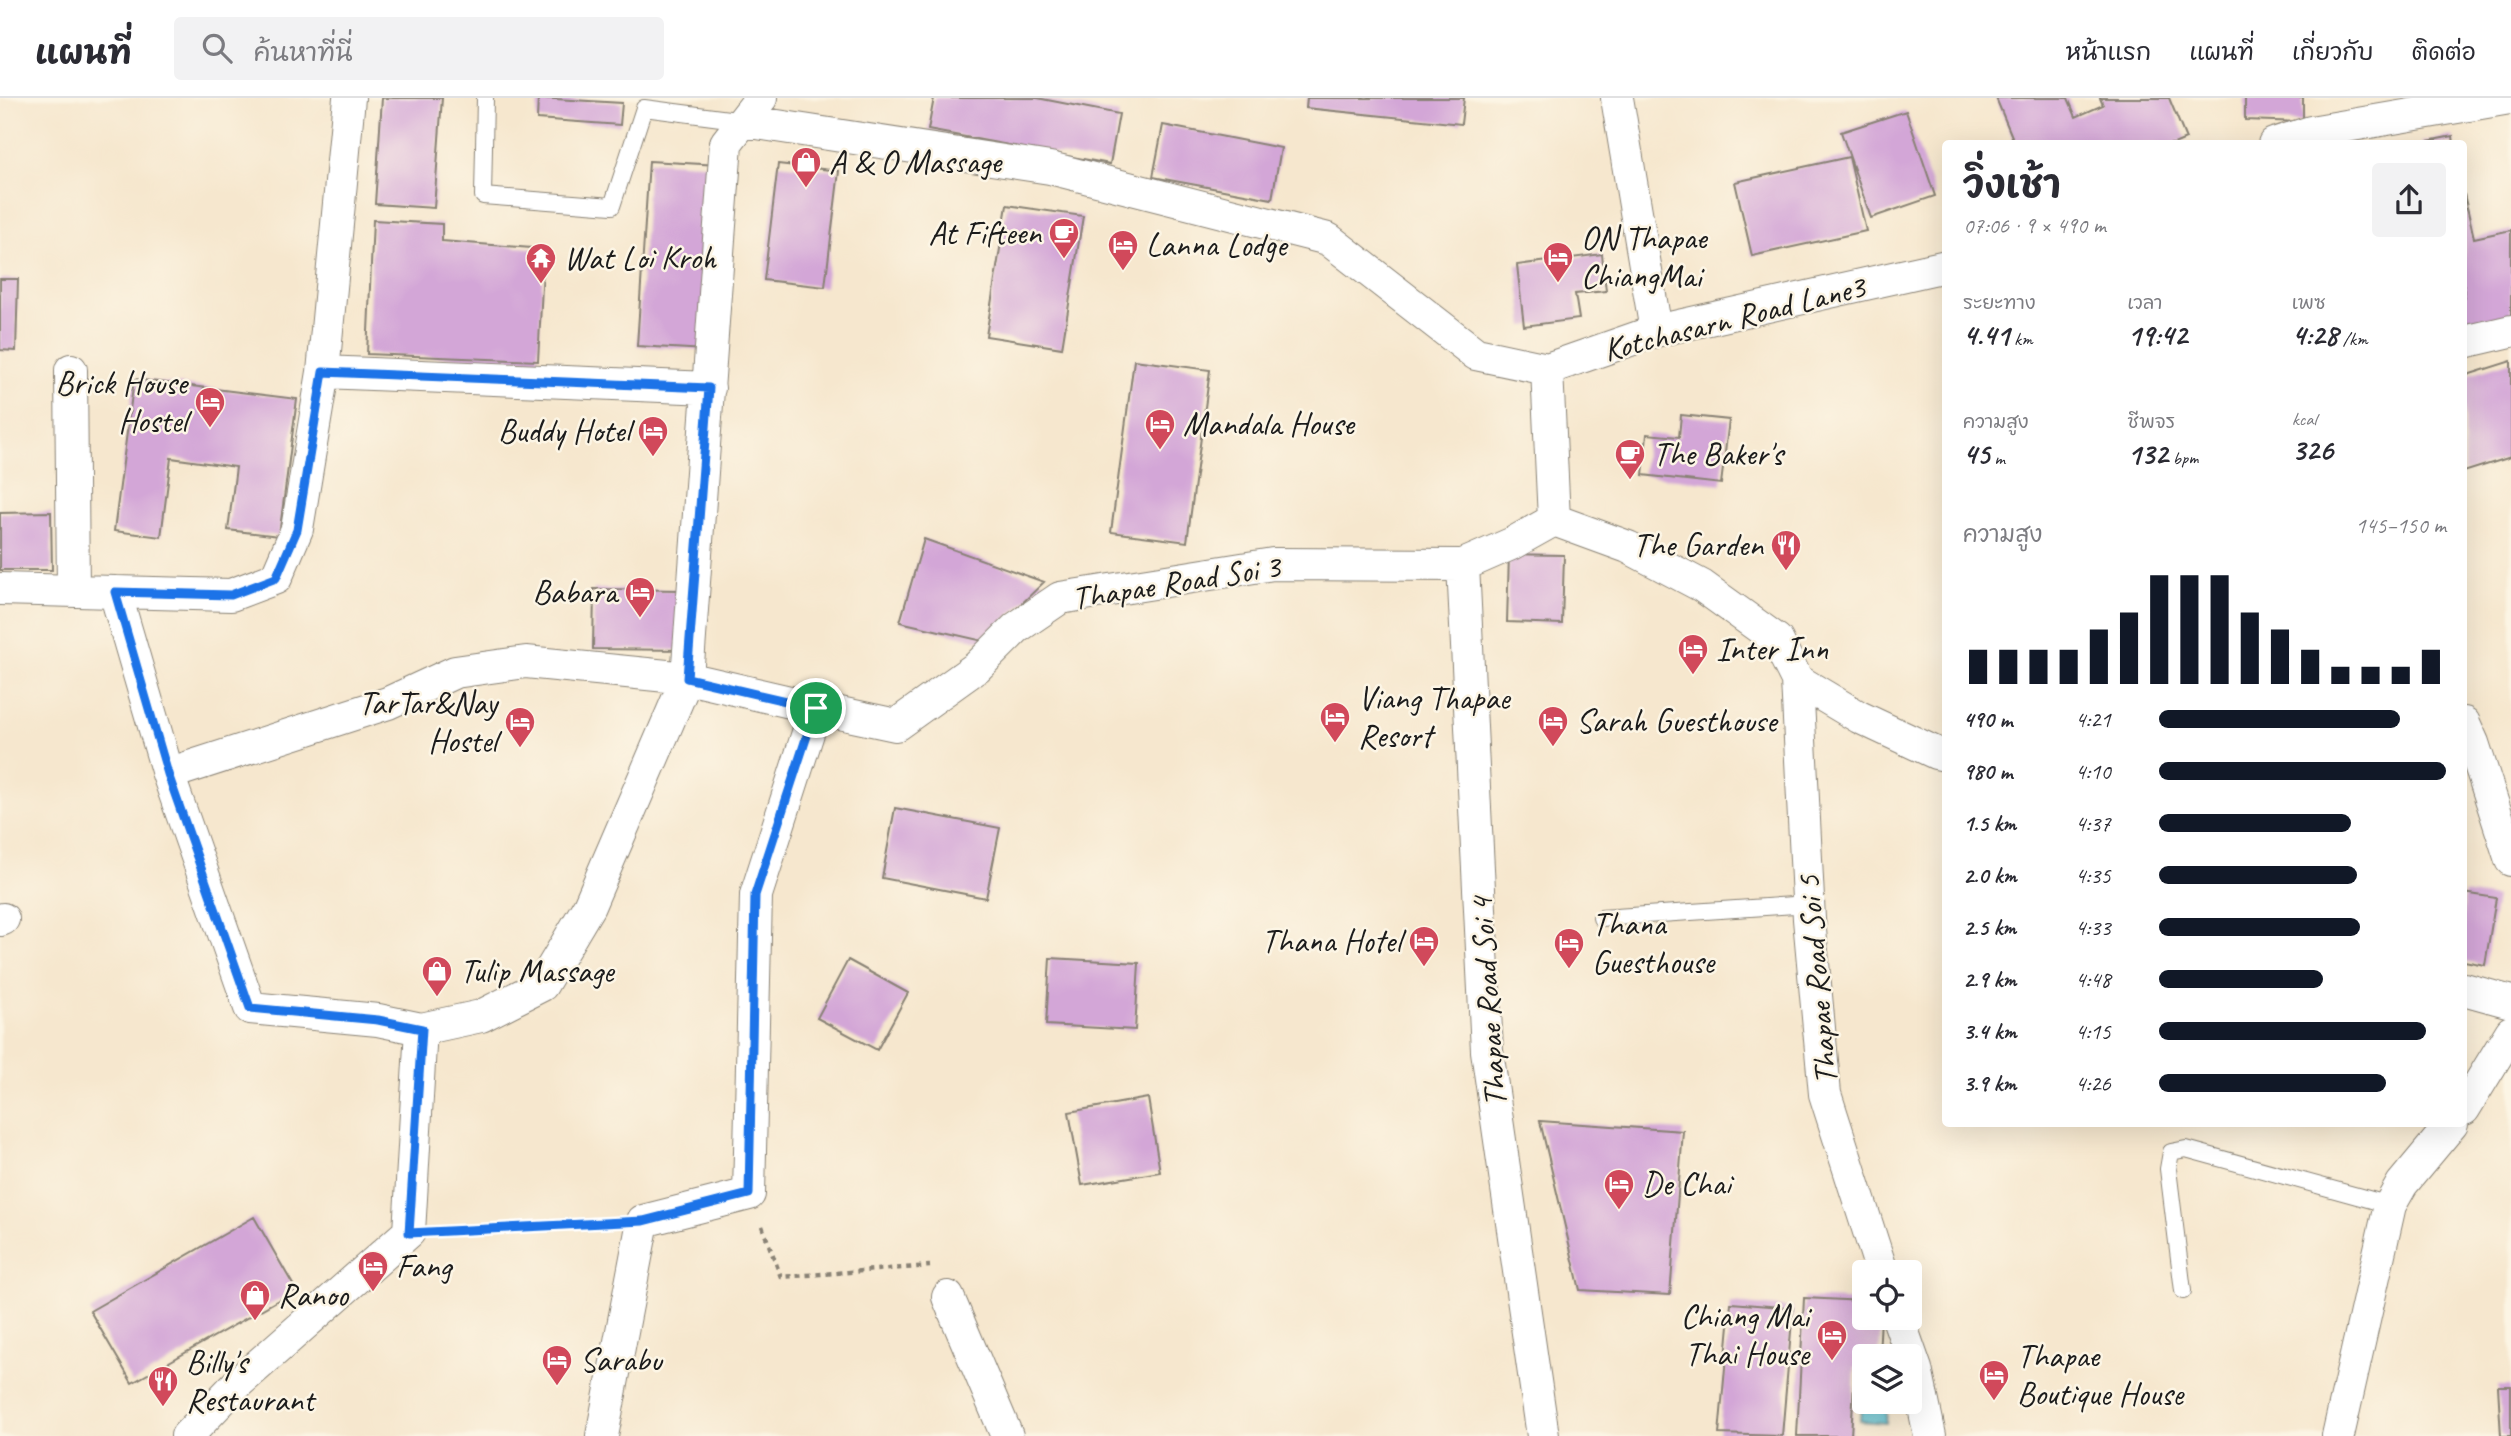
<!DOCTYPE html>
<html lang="th">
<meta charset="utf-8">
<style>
body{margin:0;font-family:Caveat,"Playpen Sans Thai",sans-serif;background:#f2f2f3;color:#2b2b33;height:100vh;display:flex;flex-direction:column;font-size:26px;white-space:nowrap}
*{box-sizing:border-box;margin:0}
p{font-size:23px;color:#7c7c81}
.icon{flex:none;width:38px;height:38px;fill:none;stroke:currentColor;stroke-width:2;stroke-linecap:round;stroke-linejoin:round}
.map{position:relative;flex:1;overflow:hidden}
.drawer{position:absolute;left:1942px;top:42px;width:525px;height:987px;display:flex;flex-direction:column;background:#fff;border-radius:7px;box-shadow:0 7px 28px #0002}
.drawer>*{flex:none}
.fabs{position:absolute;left:1852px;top:1162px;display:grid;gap:14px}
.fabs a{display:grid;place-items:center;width:70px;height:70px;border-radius:7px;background:#fff;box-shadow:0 7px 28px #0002;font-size:35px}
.pin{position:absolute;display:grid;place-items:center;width:60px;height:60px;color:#fff;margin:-30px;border:4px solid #fff;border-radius:50%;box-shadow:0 2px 7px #0007}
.round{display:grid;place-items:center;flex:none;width:74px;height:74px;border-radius:7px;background:#f2f2f3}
.summary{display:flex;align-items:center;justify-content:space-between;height:119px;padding:0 21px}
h1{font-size:38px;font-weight:700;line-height:52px}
.figures{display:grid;grid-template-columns:repeat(3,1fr);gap:10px;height:119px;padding:7px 21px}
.figures div{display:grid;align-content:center}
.figures b{font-size:30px;font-weight:700}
.figures small{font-size:19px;font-weight:400}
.figures p{font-size:19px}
.chart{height:196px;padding:14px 21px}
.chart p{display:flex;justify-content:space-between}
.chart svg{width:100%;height:126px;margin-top:7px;stroke:#111827;stroke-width:6}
ul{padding:0 21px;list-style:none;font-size:23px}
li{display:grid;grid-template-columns:112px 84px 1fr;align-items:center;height:52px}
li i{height:18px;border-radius:9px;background:#111827}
header{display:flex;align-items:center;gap:42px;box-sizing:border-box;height:98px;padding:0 35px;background:#fff;border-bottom:2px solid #e1e1e2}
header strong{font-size:33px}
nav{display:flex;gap:38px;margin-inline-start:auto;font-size:24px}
.search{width:490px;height:63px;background:#f2f2f3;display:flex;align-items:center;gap:18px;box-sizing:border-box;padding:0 24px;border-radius:7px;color:#7c7c81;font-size:26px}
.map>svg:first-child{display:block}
</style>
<header>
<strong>แผนที่</strong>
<div class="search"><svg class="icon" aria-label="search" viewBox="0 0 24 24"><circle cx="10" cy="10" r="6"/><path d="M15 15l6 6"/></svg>ค้นหาที่นี่</div>
<nav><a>หน้าแรก</a><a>แผนที่</a><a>เกี่ยวกับ</a><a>ติดต่อ</a></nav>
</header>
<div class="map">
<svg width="2511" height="1338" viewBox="0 0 2511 1338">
<rect width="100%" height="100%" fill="#fcf5e5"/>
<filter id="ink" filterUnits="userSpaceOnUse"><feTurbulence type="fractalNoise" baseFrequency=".0143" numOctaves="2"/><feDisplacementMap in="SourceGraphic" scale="14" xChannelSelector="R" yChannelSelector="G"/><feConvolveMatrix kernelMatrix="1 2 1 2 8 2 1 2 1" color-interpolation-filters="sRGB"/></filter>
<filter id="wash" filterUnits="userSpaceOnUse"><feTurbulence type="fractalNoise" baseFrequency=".00686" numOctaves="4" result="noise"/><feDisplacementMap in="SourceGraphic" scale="28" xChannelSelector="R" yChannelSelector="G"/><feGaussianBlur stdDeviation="1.57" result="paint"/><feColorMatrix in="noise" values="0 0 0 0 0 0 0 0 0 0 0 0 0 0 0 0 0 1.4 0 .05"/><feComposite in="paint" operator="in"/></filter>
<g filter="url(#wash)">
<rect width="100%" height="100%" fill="#f6e7ce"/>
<!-- water -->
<path fill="#55bed2" stroke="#386d77" stroke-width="2" d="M1863,1278L1864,1304H1888L1886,1325L1860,1323Z"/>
<g id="blocks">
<!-- building -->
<path fill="#d3a6d7" d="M382,0H442L434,110L375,106Z
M538,0L622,5L620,27L537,21Z
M934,0H1037L1119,16L1110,66L928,32Z
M1307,0H1464L1461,26L1306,10Z
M1996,0H2068L2076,19L2103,7L2100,0H2169L2186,41L2174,46H2015Z
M2245,0H2303V24L2245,22Z
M1906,13L1935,98L1871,120L1841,34Z
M1163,27L1281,50L1272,101L1153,79Z
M2453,38L2454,46H2422V44Z
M1849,59L1866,133L1752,158L1735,84Z
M649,63L719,67L707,252L637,248Z
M778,66L839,73L825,189L764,182Z
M2464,96L2474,140L2511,132V222L2464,232Z
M1007,107L1083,118L1062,250L986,238Z
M373,122L442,126V143L544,151L538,263L367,256Z
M1602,156L1606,193L1575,196L1579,221L1524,228L1517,167Z
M0,181H18L16,253L0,252Z
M1134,262L1210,272L1187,444L1111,434Z
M2511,263V359L2464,374V278Z
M134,281L297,301L279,438L228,432L236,369L171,360L161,439L114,433Z
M1681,317L1729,322L1721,386L1643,377L1647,336L1679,339Z
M51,414L52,472H0V415Z
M924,441L1044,484L983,543L900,524Z
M1509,456L1564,457L1562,526L1507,524Z
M594,491L686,492V552L593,551Z
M895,710L1000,730L986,800L882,780Z
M2464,795L2496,800L2485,867L2464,863Z
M1050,860L1139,865L1135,932L1046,927Z
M848,862L908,895L877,952L817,920Z
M1148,1000L1160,1074L1082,1087L1069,1014Z
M1540,1023L1683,1033L1670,1197L1580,1192Z
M254,1119L296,1192L132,1285L90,1213Z
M1804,1200L1864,1203V1220H1881L1879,1258H1864V1270L1855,1269L1851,1338H1797Z
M1731,1205L1793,1210L1782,1338L1719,1336Z
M2498,1288H2511V1338H2501Z"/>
</g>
</g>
<g filter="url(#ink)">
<use href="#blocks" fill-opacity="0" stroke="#898275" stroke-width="2"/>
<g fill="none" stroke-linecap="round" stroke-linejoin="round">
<!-- lane casing -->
<g stroke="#898275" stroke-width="18">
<path id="lane" d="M485,0L483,98L612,108L644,10L744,23
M1601,820L1809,806
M2183,1193L2168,1071L2171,1054L2186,1051L2390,1107"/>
</g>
<!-- street casing -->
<g stroke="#898275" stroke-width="34">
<path id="street" d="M1617,0L1656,233
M744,23L1050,70L1328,141L1476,256L1547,271
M2274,46L2311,34L2510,0
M2464,244L2511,233
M71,272L73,493
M323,274L709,290
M1554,422L1547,271L1656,233L1946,168
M1554,422L1628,449L1702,488L1777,542L1797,582L1859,619L1936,655L1946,657
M1463,467L1487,953L1543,1338
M0,491L231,497L276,480L297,431L323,274L349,0
M115,494L168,676L250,910L378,922L421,931L481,918L542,887L589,808L687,580L726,45L761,0
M1797,582L1809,821L1825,996L1882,1174
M2464,625L2473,645L2511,762
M168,676L388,605L455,574L526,564L687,580L816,610
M0,822L3,821
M2464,891L2511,904
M2464,1011L2511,934
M948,1199L1007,1338
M1898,1220L1916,1271L1930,1338
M187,1338L239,1284L409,1134L421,931
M602,1338L643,1123L749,1096L756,797L816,610L896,627L977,569L1016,530L1060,500L1273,466L1463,467L1511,446L1554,422
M2338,1338L2390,1107L2402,1086L2452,1026"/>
</g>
<!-- path -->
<path stroke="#898275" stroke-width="4.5" stroke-dasharray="5 5" stroke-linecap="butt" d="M762,1128L781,1179L930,1168
M445,1133L607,1125"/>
<!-- lane -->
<use href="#lane" stroke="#fff" stroke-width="16"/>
<!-- street -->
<use href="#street" stroke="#fff" stroke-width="32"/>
</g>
</g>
<g fill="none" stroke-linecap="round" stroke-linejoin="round" filter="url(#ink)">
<!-- route casing -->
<g stroke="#fff" stroke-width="14">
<path id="route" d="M323,274L709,290L687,580L816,610L755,797L749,1096L643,1123L409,1135L422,931L378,922L250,910L168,676L115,494L231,497L276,480L297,432Z"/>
</g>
<!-- route -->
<use href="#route" stroke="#1a73e8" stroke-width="9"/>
</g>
<!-- icons -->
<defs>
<g id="shop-pin" transform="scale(1.575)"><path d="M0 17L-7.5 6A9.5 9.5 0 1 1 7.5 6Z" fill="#d1495b" stroke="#fcf5e5"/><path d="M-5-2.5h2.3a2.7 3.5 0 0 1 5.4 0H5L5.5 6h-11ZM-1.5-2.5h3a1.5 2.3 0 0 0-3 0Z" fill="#fff"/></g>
<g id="cafe-pin" transform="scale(1.575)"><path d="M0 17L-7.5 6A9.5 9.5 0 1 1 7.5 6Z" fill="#d1495b" stroke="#fcf5e5"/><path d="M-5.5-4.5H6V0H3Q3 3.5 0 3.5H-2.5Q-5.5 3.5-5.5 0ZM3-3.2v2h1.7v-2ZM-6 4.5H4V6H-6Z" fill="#fff"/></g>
<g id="hotel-pin" transform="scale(1.575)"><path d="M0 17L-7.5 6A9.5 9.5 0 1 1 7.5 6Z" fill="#d1495b" stroke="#fcf5e5"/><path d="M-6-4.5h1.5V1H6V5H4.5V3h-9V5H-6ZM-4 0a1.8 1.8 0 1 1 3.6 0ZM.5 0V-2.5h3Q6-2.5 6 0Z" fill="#fff"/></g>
<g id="temple-pin" transform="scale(1.575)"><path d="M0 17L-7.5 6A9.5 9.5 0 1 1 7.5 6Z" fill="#d1495b" stroke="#fcf5e5"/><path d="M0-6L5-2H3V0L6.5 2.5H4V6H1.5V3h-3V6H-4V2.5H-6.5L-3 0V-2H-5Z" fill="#fff"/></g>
<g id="restaurant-pin" transform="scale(1.575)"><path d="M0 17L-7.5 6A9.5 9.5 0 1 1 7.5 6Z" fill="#d1495b" stroke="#fcf5e5"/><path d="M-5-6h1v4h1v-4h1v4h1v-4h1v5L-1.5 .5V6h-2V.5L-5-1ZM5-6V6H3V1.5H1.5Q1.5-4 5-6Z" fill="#fff"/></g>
</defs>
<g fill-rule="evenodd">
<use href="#shop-pin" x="806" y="64"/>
<use href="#cafe-pin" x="1064" y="135"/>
<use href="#hotel-pin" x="1123" y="147"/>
<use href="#hotel-pin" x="1558" y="159"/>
<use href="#temple-pin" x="541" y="160"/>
<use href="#hotel-pin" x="210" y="304"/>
<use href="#hotel-pin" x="1160" y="326"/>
<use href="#hotel-pin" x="653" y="333"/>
<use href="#cafe-pin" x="1630" y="356"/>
<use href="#restaurant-pin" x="1786" y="447"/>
<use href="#hotel-pin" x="640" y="494"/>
<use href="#hotel-pin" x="1693" y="551"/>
<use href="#hotel-pin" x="1335" y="619"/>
<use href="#hotel-pin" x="1553" y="623"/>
<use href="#hotel-pin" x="520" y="624"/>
<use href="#hotel-pin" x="1424" y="843"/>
<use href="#hotel-pin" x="1569" y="845"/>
<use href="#shop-pin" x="437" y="873"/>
<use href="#hotel-pin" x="1619" y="1086"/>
<use href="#hotel-pin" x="373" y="1168"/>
<use href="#shop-pin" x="255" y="1197"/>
<use href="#hotel-pin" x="1832" y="1237"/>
<use href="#hotel-pin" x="557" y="1262"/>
<use href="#hotel-pin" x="1994" y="1277"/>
<use href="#restaurant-pin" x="163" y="1283"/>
</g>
<g text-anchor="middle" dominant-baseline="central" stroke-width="5" stroke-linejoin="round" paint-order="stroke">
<!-- poi labels -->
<g font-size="33" fill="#1c1c1c" stroke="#fcf5e5" text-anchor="start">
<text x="829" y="64">A &amp; O Massage</text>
<text x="1041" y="135" text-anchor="end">At Fifteen</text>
<text x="1581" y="140">ON Thapae<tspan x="1581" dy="38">ChiangMai</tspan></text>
<text x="1146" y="147">Lanna Lodge</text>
<text x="564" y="160">Wat Loi Kroh</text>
<text x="187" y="285" text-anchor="end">Brick House<tspan x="187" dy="38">Hostel</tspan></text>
<text x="1183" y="326">Mandala House</text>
<text x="630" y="333" text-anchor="end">Buddy Hotel</text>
<text x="1653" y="356">The Baker's</text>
<text x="1763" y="447" text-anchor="end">The Garden</text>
<text x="617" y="494" text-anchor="end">Babara</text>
<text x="1716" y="551">Inter Inn</text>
<text x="1358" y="600">Viang Thapae<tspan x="1358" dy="38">Resort</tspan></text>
<text x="497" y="605" text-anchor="end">TarTar&amp;Nay<tspan x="497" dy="38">Hostel</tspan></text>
<text x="1576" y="623">Sarah Guesthouse</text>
<text x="1592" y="826">Thana<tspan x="1592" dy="38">Guesthouse</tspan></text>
<text x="1401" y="843" text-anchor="end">Thana Hotel</text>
<text x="460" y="873">Tulip Massage</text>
<text x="1642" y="1086">De Chai</text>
<text x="396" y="1168">Fang</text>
<text x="278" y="1197">Ranoo</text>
<text x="1809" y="1218" text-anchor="end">Chiang Mai<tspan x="1809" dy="38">Thai House</tspan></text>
<text x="2017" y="1258">Thapae<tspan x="2017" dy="38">Boutique House</tspan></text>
<text x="580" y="1262">Sarabu</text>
<text x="186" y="1264">Billy's<tspan x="186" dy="38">Restaurant</tspan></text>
</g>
<!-- street labels -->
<g font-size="33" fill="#1c1c1c" stroke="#fcf5e5">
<text transform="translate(1734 220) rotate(-14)">Kotchasarn Road Lane3</text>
<text transform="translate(1176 484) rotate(-9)">Thapae Road Soi 3</text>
<text transform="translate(1817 882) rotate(-95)">Thapae Road Soi 5</text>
<text transform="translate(1488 904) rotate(-94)">Thapae Road Soi 4</text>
</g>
</g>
</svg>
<div class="fabs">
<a><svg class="icon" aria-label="locate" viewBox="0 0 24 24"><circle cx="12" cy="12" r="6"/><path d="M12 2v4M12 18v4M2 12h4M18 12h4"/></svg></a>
<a><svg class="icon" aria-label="layers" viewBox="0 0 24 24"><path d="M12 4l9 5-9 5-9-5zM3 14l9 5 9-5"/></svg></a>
</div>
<div class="pin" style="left:816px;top:610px;background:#1e9e55"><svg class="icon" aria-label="arrive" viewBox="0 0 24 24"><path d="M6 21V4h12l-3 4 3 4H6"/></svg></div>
<section class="drawer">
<div class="summary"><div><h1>วิ่งเช้า</h1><p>07:06 · 9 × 490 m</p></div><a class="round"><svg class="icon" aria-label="share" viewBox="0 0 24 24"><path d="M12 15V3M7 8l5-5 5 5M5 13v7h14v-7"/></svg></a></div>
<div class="figures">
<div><p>ระยะทาง</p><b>4.41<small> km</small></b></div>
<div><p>เวลา</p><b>19:42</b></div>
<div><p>เพซ</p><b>4:28<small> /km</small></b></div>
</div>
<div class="figures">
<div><p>ความสูง</p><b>45<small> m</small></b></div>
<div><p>ชีพจร</p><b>132<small> bpm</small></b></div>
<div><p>kcal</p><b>326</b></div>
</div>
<div class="chart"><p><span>ความสูง</span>145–150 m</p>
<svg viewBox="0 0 160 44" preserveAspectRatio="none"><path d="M5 44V32M15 44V32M25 44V32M35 44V32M45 44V25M55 44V19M65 44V6M75 44V6M85 44V6M95 44V19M105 44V25M115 44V32M125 44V38M135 44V38M145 44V38M155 44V32"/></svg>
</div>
<ul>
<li><b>490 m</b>4:21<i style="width:84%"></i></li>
<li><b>980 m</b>4:10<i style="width:100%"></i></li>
<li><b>1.5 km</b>4:37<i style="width:67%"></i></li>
<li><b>2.0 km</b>4:35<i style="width:69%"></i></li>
<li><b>2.5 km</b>4:33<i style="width:70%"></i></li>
<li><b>2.9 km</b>4:48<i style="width:57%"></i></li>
<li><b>3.4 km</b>4:15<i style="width:93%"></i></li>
<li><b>3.9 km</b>4:26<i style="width:79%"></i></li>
</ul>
</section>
</div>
